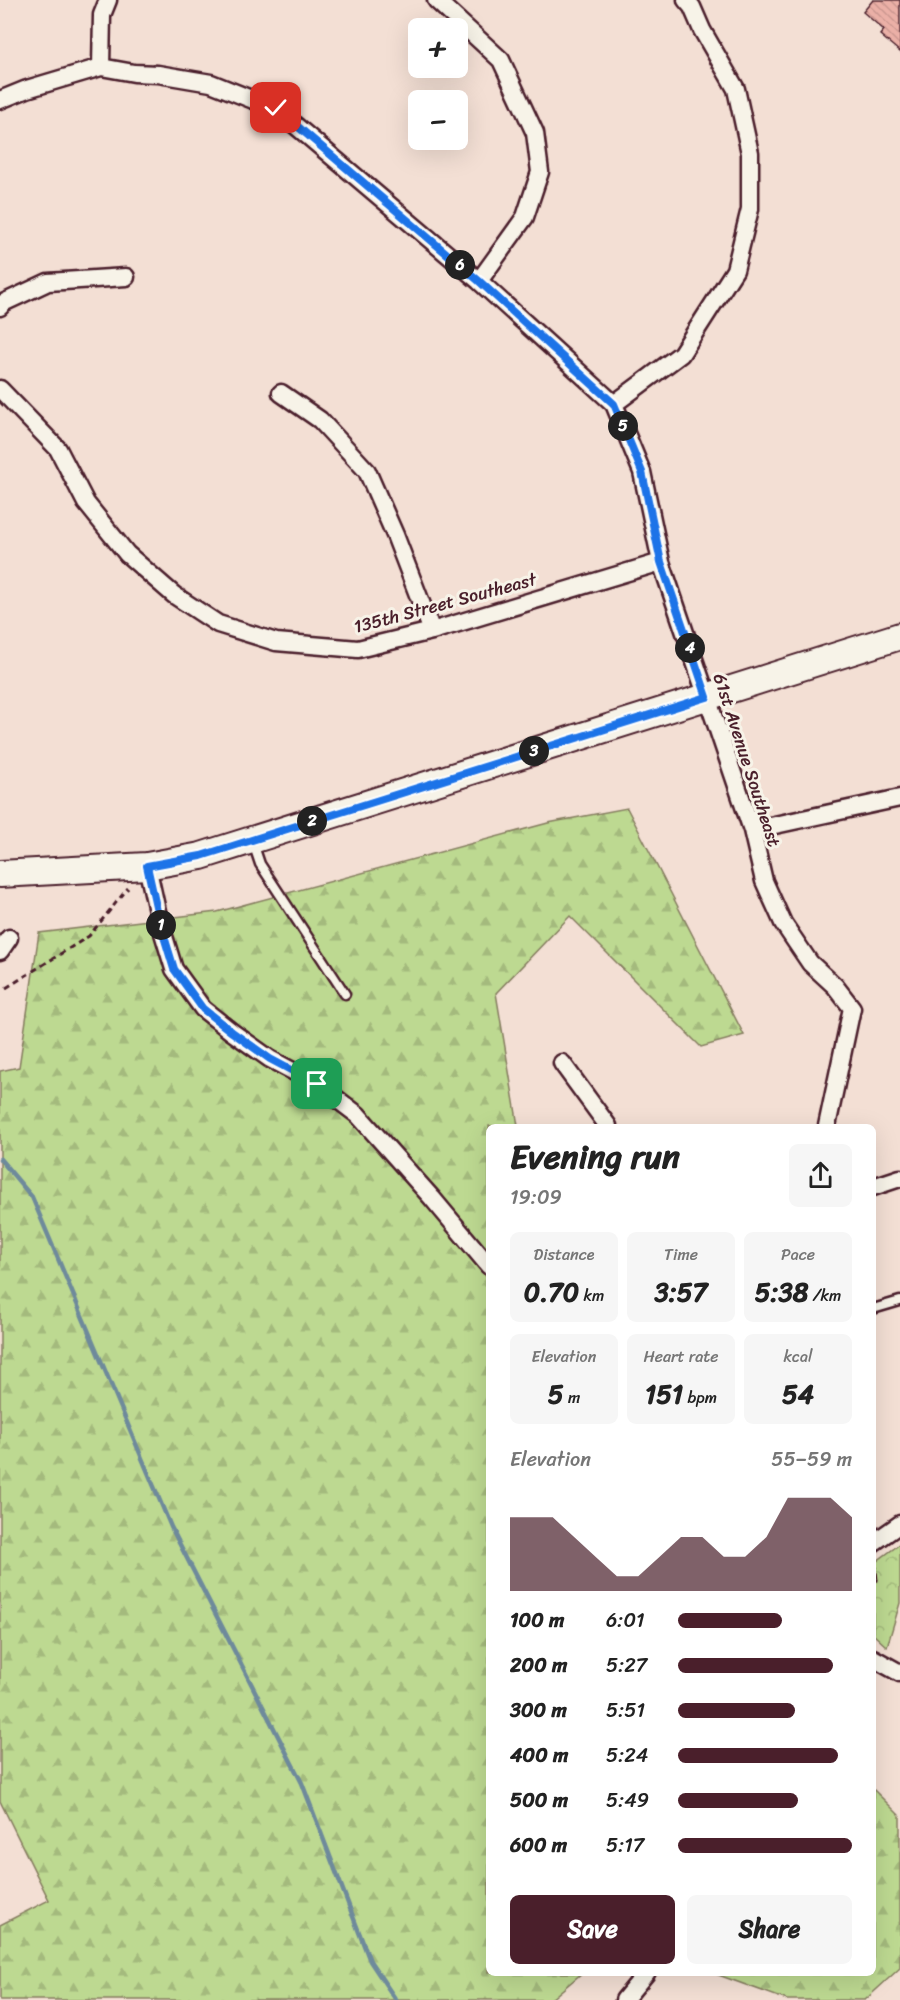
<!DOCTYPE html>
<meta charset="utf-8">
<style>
body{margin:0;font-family:Sriracha,sans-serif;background:#f6f6f6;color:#222;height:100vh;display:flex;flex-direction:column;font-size:22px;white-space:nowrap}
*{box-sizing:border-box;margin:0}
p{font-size:20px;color:#767676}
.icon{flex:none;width:33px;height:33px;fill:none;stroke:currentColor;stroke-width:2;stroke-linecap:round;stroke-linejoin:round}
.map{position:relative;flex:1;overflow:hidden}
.side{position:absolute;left:486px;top:1124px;width:390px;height:852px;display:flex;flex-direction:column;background:#fff;border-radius:9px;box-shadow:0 6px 24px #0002}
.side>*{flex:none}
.buttons{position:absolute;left:408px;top:18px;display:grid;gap:12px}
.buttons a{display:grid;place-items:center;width:60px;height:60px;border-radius:9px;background:#fff;box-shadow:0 6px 24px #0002;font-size:30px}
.pin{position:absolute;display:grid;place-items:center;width:51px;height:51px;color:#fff;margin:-26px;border-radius:12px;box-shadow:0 3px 9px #0006}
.km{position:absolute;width:30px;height:30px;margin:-15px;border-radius:50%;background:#222;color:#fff;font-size:16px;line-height:30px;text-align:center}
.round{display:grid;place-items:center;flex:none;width:63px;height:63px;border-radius:9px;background:#f6f6f6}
.overview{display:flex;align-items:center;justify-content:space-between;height:102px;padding:0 24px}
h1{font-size:33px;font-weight:700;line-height:45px}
.stats{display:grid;grid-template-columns:repeat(3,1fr);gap:9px;height:102px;padding:6px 24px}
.stats div{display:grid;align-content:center;border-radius:9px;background:#f6f6f6;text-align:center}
.stats b{font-size:26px;font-weight:700}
.stats small{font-size:16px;font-weight:400}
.stats p{font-size:16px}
.chart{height:168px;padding:12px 24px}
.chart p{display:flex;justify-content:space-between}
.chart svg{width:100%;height:108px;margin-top:6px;fill:#4a1f2b;opacity:.7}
.button{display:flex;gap:12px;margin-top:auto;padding:12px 24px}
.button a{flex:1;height:69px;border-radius:9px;background:#4a1f2b;color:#fff;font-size:24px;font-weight:700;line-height:69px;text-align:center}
.button a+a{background:#f6f6f6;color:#222}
ul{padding:0 24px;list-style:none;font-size:20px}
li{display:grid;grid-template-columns:96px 72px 1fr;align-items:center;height:45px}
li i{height:15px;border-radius:8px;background:#4a1f2b}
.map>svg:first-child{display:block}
</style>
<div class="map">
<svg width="900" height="2000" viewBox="0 0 900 2000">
<defs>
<pattern id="forest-firs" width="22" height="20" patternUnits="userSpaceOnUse" patternTransform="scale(1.5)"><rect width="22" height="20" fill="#bdd991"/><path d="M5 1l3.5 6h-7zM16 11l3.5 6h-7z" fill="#a4ba7d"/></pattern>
<pattern id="park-crowns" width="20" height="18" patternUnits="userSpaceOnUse" patternTransform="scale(1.5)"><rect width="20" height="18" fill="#bdd991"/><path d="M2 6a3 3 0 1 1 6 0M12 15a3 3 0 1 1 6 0" fill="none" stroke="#a4ba7d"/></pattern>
<pattern id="building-back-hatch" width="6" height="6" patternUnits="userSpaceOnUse" patternTransform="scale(1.5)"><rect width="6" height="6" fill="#ebb0a7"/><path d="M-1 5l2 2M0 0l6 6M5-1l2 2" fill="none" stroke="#cb9790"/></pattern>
</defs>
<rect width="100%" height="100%" fill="#f3dfd4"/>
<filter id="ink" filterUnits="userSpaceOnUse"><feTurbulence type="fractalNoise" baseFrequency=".0167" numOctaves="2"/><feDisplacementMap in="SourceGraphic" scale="12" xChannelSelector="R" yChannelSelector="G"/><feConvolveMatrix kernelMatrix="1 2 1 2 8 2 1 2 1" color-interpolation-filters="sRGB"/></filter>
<g filter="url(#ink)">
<!-- forest -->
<path fill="url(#forest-firs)" stroke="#847c5e" stroke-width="1.5" d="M627,808L744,1035L701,1047L570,916L496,993L518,1126H489V1972L582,1973L550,2000H0V1925L49,1900L0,1801V1071L19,1067L39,933L217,912L548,823Z
M873,1789L900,1816V1968L865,2000H787L713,1973L873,1972Z"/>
<!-- park -->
<path fill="url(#park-crowns)" stroke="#847c5e" stroke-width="1.5" d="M900,1544V1603L887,1647L873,1634V1564Z"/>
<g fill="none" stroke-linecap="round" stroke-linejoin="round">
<!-- stream -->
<path stroke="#6e8a9b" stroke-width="4.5" d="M0,1159L32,1197L171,1527L302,1783L370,1961L396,2000"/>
</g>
<!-- building -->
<path fill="url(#building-back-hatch)" stroke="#4a1f2b" stroke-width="1.5" d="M873,0H900V52L880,35L884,30L863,12Z"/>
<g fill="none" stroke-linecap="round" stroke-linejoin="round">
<!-- service casing -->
<g stroke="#4a1f2b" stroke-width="13">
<path id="service" d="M253,843L260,864L345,994
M873,1309L900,1301"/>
</g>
<!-- minor casing -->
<g stroke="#4a1f2b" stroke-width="21">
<path id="minor" d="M436,0L501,60L535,133L540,172L525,217L479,281
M101,67L134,73L158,74L211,83L276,109L479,281L614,404L642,472L661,562L752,830L764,881L783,923L810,963L835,986L852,1008L827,1126
M0,100L27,89L101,67L102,15L108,0
M0,307L3,303L48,282L126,277
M0,389L58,449L86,503L127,554L174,595L218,624L276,642L358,649L432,631L661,562
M281,393L320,420L367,471L395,535L432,631
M614,404L681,354L735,270L750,209V153L736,89L702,30L692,7L686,0
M752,830L900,798
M147,866L159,920L174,969L203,1009L232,1032L270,1059L317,1084L358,1115L432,1198L489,1266
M0,951L9,938
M562,1063L608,1126
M873,1187L900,1178
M873,1543L900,1524
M873,1658L900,1673
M624,2000L647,1972"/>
</g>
<!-- primary casing -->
<g stroke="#4a1f2b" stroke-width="30">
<path id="primary" d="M0,874L147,866L201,856L900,636"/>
</g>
<!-- path -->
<path stroke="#4a1f2b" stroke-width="3" stroke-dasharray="6 4.5" stroke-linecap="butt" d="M6,988L89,936L128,888
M875,1562L877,1580
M873,1582L877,1580L882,1581"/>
<!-- service -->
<use href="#service" stroke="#f7f3e8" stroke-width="8"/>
<!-- minor -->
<use href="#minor" stroke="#f7f3e8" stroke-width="16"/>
<!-- primary -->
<use href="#primary" stroke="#f7f3e8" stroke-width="26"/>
</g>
</g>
<g fill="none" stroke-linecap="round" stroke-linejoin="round" filter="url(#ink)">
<!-- route casing -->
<g stroke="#fff" stroke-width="12">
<path id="route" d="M276,108L479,281L614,404L642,472L661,562L707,697L201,856L147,866L159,920L174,969L203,1009L232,1032L270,1059L317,1084"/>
</g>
<!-- route -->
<use href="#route" stroke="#1a73e8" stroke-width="8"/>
</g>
<g text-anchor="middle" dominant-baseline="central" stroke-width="6" stroke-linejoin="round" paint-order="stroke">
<!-- street labels -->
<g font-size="18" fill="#4a1f2b" stroke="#f7f3e8">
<text transform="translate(445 603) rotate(-15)">135th Street Southeast</text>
<text transform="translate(747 760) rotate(72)">61st Avenue Southeast</text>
</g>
</g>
</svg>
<div class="buttons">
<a>+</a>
<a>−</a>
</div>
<div class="pin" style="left:317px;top:1084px;background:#1e9e55"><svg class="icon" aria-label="arrive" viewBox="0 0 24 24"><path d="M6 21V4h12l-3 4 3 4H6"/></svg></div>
<div class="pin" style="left:276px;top:108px;background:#d93025"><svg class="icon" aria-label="check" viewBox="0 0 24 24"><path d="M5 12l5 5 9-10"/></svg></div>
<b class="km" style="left:161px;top:925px">1</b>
<b class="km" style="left:312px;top:821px">2</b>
<b class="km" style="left:534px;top:751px">3</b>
<b class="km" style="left:690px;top:648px">4</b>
<b class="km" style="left:623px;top:426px">5</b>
<b class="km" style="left:460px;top:265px">6</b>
<section class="side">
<div class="overview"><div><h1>Evening run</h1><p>19:09</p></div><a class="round"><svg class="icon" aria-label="share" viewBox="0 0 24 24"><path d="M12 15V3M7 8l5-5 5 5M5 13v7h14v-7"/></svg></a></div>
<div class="stats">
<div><p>Distance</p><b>0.70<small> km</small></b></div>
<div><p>Time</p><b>3:57</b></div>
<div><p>Pace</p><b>5:38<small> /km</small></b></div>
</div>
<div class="stats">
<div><p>Elevation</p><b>5<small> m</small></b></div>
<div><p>Heart rate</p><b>151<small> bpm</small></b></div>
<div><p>kcal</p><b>54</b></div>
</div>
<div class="chart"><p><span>Elevation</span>55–59 m</p>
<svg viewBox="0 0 160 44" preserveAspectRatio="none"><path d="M0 44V14L10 14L20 14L30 22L40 30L50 38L60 38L70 30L80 22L90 22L100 30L110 30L120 22L130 6L140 6L150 6L160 14V44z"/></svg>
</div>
<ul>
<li><b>100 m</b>6:01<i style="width:60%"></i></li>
<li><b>200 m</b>5:27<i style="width:89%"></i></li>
<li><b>300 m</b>5:51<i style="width:67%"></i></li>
<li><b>400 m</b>5:24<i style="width:92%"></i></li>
<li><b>500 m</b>5:49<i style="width:69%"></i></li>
<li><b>600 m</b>5:17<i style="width:100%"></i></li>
</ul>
<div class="button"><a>Save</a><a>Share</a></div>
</section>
</div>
